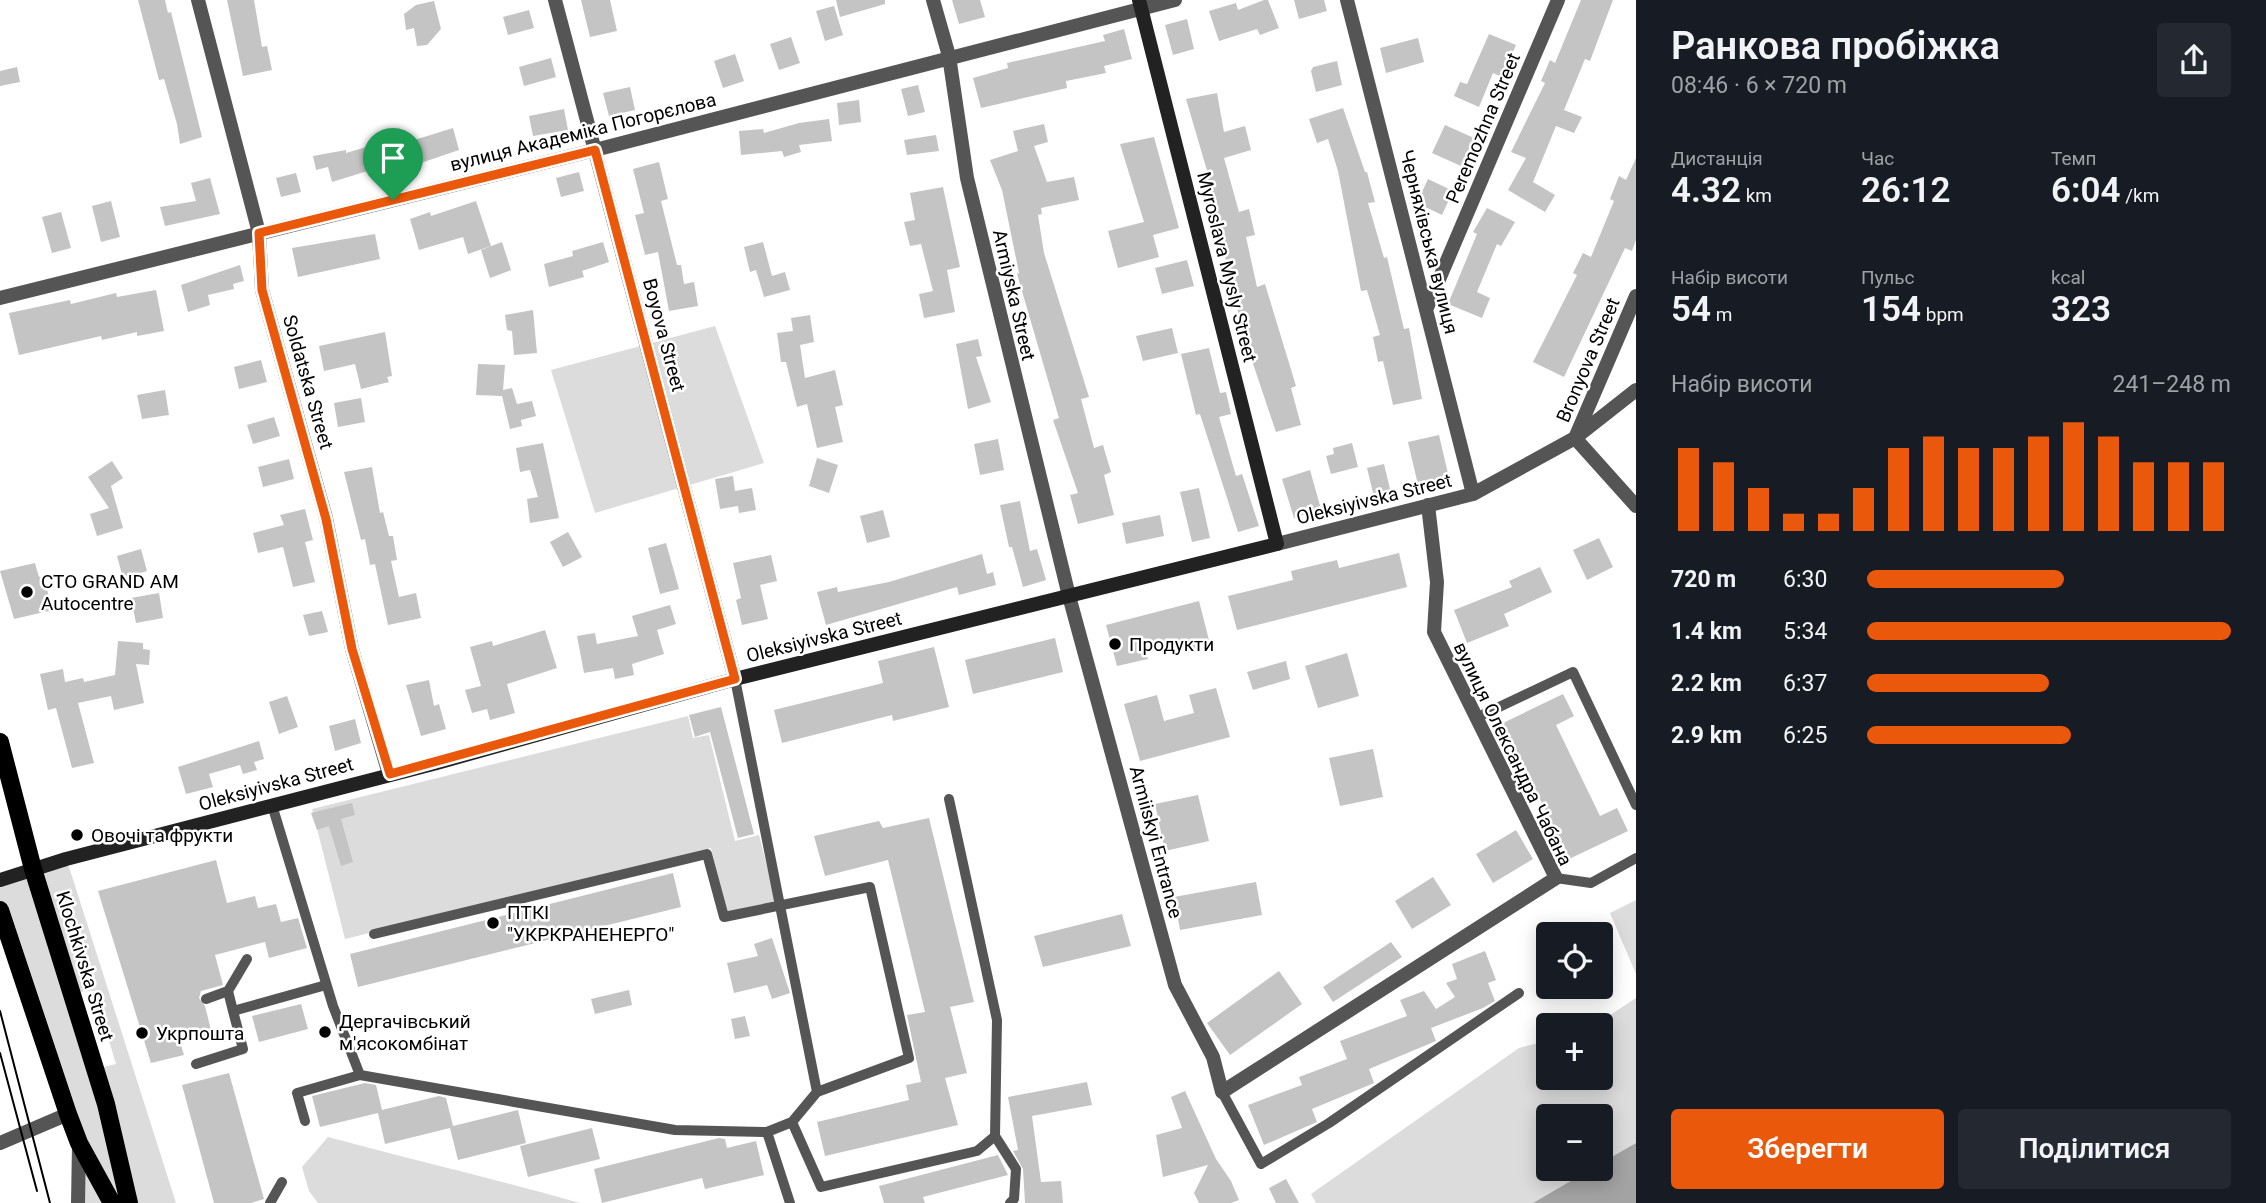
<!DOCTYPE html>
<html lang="uk">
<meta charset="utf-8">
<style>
body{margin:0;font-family:Roboto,sans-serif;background:#242831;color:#f1f3f6;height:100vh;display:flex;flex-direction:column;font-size:26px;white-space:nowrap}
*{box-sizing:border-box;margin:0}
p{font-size:23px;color:#9ea1a6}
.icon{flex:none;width:38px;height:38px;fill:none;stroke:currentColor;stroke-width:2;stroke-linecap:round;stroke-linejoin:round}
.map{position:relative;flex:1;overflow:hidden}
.details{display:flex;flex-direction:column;background:#171b24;width:630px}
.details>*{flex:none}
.tools{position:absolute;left:1536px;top:922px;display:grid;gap:14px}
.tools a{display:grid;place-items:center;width:77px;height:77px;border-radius:7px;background:#171b24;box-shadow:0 4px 18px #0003;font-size:35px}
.pin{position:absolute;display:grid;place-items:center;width:60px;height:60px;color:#fff;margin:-72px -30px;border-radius:50% 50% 50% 0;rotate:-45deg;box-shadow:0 0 7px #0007}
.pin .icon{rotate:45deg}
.round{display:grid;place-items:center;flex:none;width:74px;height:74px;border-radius:7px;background:#242831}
.head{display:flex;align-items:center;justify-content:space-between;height:119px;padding:0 35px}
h1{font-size:38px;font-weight:600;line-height:52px}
.figures{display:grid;grid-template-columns:repeat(3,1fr);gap:10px;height:119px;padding:7px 35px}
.figures div{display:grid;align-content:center}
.figures b{font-size:35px;font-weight:600}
.figures small{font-size:19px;font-weight:400}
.figures p{font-size:19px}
.chart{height:196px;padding:14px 35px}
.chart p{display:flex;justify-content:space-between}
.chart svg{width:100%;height:126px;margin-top:7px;stroke:#ea580c;stroke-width:6}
.cta{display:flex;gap:14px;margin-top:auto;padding:14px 35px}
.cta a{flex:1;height:80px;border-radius:7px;background:#ea580c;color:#fff;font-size:28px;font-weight:600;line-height:80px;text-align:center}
.cta a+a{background:#242831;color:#f1f3f6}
ul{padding:0 35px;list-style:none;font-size:23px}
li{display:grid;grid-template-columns:112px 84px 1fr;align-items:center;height:52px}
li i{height:18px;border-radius:9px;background:#ea580c}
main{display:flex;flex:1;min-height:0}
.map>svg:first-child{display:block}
</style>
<main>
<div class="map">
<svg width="1636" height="1203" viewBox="0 0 1636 1203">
<rect width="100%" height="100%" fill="#fff"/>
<!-- green -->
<path fill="#dcdcdc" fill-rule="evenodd" d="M715,326L764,463L595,513L551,370Z
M688,716L693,738L709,735L735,841L759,835L776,901L727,913L711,848L345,939L312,809Z
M66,859L71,873L176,1203H82L68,1114L0,910V880ZM94,991L116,1064L95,1069L72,992Z
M1636,900V974L1610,913Z
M1636,998V1143L1601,1163V1116H1549V1169H1591L1533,1203H1316L1311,1194L1519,1048L1549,1040V1078H1601V1026L1595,1025Z
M328,1137C412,1160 496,1179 580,1203H318L309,1191L302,1167Z"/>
<!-- water -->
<path fill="#a3a3a3" d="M1636,1143V1203H1533L1591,1169H1601V1163Z"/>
<!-- building -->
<path fill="#c4c4c4" d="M138,0H165L168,13L171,12L202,137L180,144L177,124L164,79L159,80Z
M227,0H254L262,47L267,46L272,70L243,76Z
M581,0H610L617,31L590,37Z
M836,0H885V4L840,17Z
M952,0H980L985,17L959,24Z
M1264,0H1268L1279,28L1260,35L1257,29L1219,41L1209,11L1236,3L1238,10Z
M1294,0H1324L1327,11L1299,19Z
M1581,0H1613L1590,61L1585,59L1564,110L1582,117L1574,133L1556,126L1533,182L1555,195L1545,212L1508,190L1526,158L1511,152L1545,83L1541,81L1550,60L1555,63Z
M434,1L441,29L427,45L417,46L414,28L406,30L404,14L416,5Z
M834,6L843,35L825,41L816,11Z
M529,10L534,28L508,35L503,17Z
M1187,19L1194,49L1173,55L1165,25Z
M1124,29L1132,59L1104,66L1106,73L1066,81L1067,88L981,108L973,78L1008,68L1007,63L1105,41L1103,35Z
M1489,34L1516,45L1502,77L1493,73L1479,107L1454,96L1460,82L1467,84Z
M791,37L800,63L779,70L770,44Z
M1418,38L1424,62L1386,73L1380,48Z
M735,54L744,81L723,88L714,61Z
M551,58L556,77L524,86L519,67Z
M1337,61L1342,85L1316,92L1311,71L1313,67Z
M17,67L20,82L0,86V71Z
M918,85L925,112L908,116L901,89Z
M630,87L635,110L609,116L603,93Z
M1217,93L1224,132L1245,126L1251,150L1224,158L1239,212L1249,209L1255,235L1246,237L1257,287L1265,284L1296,386L1291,388L1301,425L1276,432L1244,337L1211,197L1203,175L1208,174L1186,99Z
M859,100L861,122L839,125L837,103Z
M1343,108L1365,172H1367L1375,202L1368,203L1384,258L1387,257L1404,329L1409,328L1422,399L1393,405L1383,361L1378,362L1373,337L1380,335L1367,290L1361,291L1338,171L1328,139L1317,143L1309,119Z
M564,109L568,130L533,136L529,116Z
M829,119L832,141L799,145L801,152L784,157L782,151L741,155L739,131L763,129L764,133L799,123Z
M1044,124L1048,142L1034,146L1047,182L1074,177L1079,200L1041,208L1042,214L1038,215L1044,253L1089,397L1081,399L1094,448L1103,445L1111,472L1104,475L1114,515L1078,524L1070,495L1078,493L1053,420L1059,418L1017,274L1019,273L1002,190L990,160L1018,151L1013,131Z
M1445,125L1474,138L1461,166L1432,153Z
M453,128L459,150L403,169L400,161L332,182L328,167L316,170L313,156L346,150V153L380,143L382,150Z
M936,135L939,151L907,155L904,140Z
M1154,137L1179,228L1153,235L1159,257L1118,268L1108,231L1144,222L1120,144Z
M1636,158V240L1632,251L1625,248L1564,377L1533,362L1577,275L1573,273L1583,253L1591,257L1614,201L1610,199L1619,176L1626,180Z
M659,162L668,199L661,201L677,265H681L684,284L694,282L698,306L669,311L658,252L645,255L635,215L644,213L633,169Z
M579,172L584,191L561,197L556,178Z
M296,173L301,192L281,197L276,178Z
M210,178L220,214L165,226L160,207L196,201L191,183Z
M1428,179L1453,191L1442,215L1417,203Z
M943,187L960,267L947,270L955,312L924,318L919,294L933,291L921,244L910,246L904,222L915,220L910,193Z
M111,201L120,237L101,242L92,206Z
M476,201L491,246L468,254L463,237L419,250L410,219L430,212L431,216Z
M1487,208L1515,222L1501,246L1497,244L1477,292L1490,298L1482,318L1448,304L1477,234L1473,232Z
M61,212L71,248L52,253L42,217Z
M375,234L380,259L298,277L292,248Z
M502,242L511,270L490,278L481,250Z
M603,242L609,262L582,271L584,277L549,287L544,264L573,256L572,251Z
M763,242L772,276L785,272L790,290L764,297L756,270L750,272L744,247Z
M1187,260L1194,286L1162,294L1155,268Z
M240,265L244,281L233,284L234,289L208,295L210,305L188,312L181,285Z
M156,290L164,331L137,336V332L102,340L101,336L19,355L9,313L70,300L71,304L116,293L117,297Z
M533,310L537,353L514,355L512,331L507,330L505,315Z
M810,315L814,342L800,345L805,378L835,370L843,405L835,407L843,442L817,448L807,404L797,407L786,362H781L777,333L793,331L791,318Z
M1172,328L1178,353L1143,361L1136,336Z
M385,332L392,376L387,377L389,382L361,389L355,364L324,371L319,346Z
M978,339L982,356L976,357L991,402L968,409L956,344Z
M1209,348L1220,393L1226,392L1231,414L1219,417L1236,476L1242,474L1259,526L1238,532L1200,414L1196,415L1181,354Z
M261,360L267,382L239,389L234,367Z
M478,364L505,365L503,390L512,388L517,404L532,401L536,416L521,420L522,426L510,429L502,396L476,395Z
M165,390L169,415L142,419L137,395Z
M361,398L365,422L338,427L334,403Z
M274,417L280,436L253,444L247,425Z
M1439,435L1449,478L1418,485L1408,442Z
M998,439L1004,470L980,475L974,444Z
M543,443L559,518L530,523L527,499L538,497L530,470L520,472L516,448Z
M1352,443L1358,467L1331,474L1326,456L1334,454L1333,448Z
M817,458L838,465L829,493L809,486Z
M289,459L294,479L263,487L258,467Z
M112,461L123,478L111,486L123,528L97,536L90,514L109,508L88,477Z
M1384,464L1391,493L1374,497L1367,468Z
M372,467L380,513L383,512L389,536H393L397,560L391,561L399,597L416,593L421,618L388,625L375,564L370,565L365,539L361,540L344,472Z
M1310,470L1321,509L1294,518L1282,479Z
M733,476L735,491L752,488L756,510L739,513L738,506L720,509L715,479Z
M1199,488L1210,538L1192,542L1180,492Z
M1020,501L1030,551L1037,549L1046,580L1023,587L1012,547H1009L1000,505Z
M305,509L313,540L305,542L315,582L293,587L283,547L258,553L253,533L284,525L280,515Z
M883,510L890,537L867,543L860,516Z
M1160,515L1164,536L1126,544L1122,523Z
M568,532L582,557L563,567L550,542Z
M1599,538L1613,567L1587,580L1573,550Z
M666,543L679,589L660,594L648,548Z
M141,549L147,571L123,578L117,556Z
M1399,553L1407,587L1237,630L1228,596L1293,580L1291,571L1337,560L1339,568Z
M982,554L987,574L993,572L996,585L959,595L957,587L826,625L817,592L837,587L838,592L889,582Z
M771,555L777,581L760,585L768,619L742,625L736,600L741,598L733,563Z
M35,563L39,577L43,576L53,610L14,619L0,571Z
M1540,567L1552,592L1504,614L1509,626L1467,643L1454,610L1512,587L1509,581Z
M159,593L163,618L136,623L131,598Z
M1199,601L1210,644L1178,652L1175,639L1145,647L1148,659L1117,666L1106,625Z
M670,605L676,624L657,630L664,654L632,664L634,675L615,679L613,668L584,673L577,636L595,633L597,644L638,636L632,616Z
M322,611L328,632L309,636L303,615Z
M545,630L557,668L507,684L515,713L490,720L487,709L472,713L465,690L481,686L470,647L492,641L493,646Z
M1055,638L1063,672L973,694L965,660Z
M118,641L143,643V649L150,650L149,665L136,664L144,703L114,710L111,696L78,703L94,763L72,768L56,708L48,710L40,674L63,669L65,682L83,678L84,682L115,675Z
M934,647L949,707L893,721L892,715L782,743L774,710L883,683L878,661Z
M1347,653L1359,696L1318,708L1305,666Z
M1286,661L1290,679L1253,690L1247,672Z
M429,680L434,706L439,704L446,729L421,736L406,685Z
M1216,688L1230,737L1140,761L1124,704L1157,695L1164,721L1194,713L1189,695Z
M1563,694L1574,716L1556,725L1600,816L1617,808L1628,831L1569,859L1503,723Z
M287,696L298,727L279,734L269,702Z
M721,707L754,834L738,838L710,732L695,737L689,715Z
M355,719L361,743L335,751L329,726Z
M259,741L264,759L254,762L257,770L243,774L240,765L209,774L213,787L186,794L178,767Z
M1373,749L1383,797L1340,806L1329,758Z
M1198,795L1209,841L1165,851L1155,804Z
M352,803L355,815L341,819L353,862L341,866L329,826L317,830L311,813Z
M929,818L974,1002L950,1007L967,1073L945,1078L958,1125L825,1156L817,1122L909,1100L906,1085L921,1082L907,1015L925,1012L888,860L825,876L814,836L879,821L883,828Z
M1516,830L1533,859L1493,883L1476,854Z
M216,860L227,903L255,896L258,908L276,904L281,922L298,918L307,948L269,958L265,942L215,955L223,985L201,991L199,998L205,1006L212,1034L180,1042L184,1055L151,1063L98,891Z
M673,873L681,907L358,987L350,954Z
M1433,877L1451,905L1412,929L1395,901Z
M1256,882L1262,915L1180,930L1174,897Z
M1122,914L1131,946L1043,967L1034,936Z
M772,938L790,993L772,999L767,985L734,993L727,963L758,956L754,944Z
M1391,942L1402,957L1333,1002L1323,987Z
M1485,951L1496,980L1488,983L1495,1001L1483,1008L1431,1028L1436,1041L1369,1069L1374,1083L1312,1109L1317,1122L1264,1145L1248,1105L1302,1085L1299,1077L1347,1059L1340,1041L1407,1016L1400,1000L1424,991L1436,1009L1455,997L1446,983L1457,979L1452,964Z
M1279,971L1302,1004L1230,1055L1207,1023Z
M629,990L632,1005L595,1014L591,999Z
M301,1004L308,1029L259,1042L252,1016Z
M745,1016L750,1036L735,1039L731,1019Z
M229,1073L264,1199L251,1203H214L182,1085Z
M1087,1082L1092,1105L1032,1116L1041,1182L1061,1181L1063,1203H1025L1023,1169L1013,1151L1018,1150L1008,1097Z
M365,1083L376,1085L382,1110L439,1096L446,1098L453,1126L518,1110L526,1143L458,1160L450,1128L385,1144L378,1113L320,1127L312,1096Z
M1185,1091L1216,1159L1231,1181L1239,1200L1231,1203H1199L1194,1193L1208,1165L1163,1177L1156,1135L1182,1128L1171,1097Z
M592,1128L600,1159L528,1177L520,1146Z
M719,1138L725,1139L727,1148L756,1141L764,1175L705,1189L702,1178L602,1203L594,1169Z
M998,1155L1008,1175L923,1197L925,1203H884L879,1186Z
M1286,1179L1299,1203H1276L1269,1188Z"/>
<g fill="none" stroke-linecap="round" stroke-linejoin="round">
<!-- lane -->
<path stroke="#555" stroke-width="10" d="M735,679L817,1092
M1476,718L1573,672L1636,805
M949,799L997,1020L995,1136
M272,805L333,1006L360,1075L675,1130L767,1132L792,1122L817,1092L909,1058L870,887L724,917L707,854L374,934
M1556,878L1591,883L1636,858
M228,991L233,1011L326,985
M206,999L228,991L247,959
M196,1064L243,1049L233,1011
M1222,1092L1261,1164L1329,1123L1519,993
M305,1121L297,1093L360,1075
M792,1122L821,1187L977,1151L995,1136L1016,1169L1014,1199L1010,1203
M767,1132L790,1203
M270,1203L282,1182"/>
<!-- street -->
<path stroke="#555" stroke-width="14" d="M198,0L259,233L262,290L326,518L352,649L389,774
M555,0L735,679
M933,0L949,56L967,178L1069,596L1175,985L1213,1057L1222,1092L1556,878L1434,632L1437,582L1428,505
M1347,0L1473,494
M1636,296L1575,438L1636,506
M0,298L595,150L1175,0
M1426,310L1558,0
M1277,544L1473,494L1575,438L1636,390
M0,1143L68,1114
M78,1203L79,1144"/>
<!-- secondary -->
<path stroke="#222" stroke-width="14" d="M0,880L66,859L437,763L735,679L1277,544L1139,0"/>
<!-- primary -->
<path stroke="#000" stroke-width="18" d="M0,742L33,869L106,1104L129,1203
M0,910L68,1114L79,1143L112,1203"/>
<!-- tram -->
<path stroke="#000" stroke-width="2" d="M0,1011L50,1203
M0,1053L37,1191"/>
</g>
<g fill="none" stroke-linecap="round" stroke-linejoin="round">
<!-- route casing -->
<g stroke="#fff" stroke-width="14">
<path id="route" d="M595,150L735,679L390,774L352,649L326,519L262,290L259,233Z"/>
</g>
<!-- route -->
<use href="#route" stroke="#ea580c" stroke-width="9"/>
</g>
<!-- markers -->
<g fill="#000" stroke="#fff" stroke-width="2.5">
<circle cx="27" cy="592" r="7"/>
<circle cx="1115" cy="644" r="7"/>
<circle cx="77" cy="835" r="7"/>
<circle cx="493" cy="923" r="7"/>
<circle cx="325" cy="1032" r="7"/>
<circle cx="142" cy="1033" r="7"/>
</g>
<g text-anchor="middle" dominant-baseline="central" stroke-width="5" stroke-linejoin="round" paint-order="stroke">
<!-- street labels -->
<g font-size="19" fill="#000" stroke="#fff">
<text transform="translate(1483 128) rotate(-67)">Peremozhna Street</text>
<text transform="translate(583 132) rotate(-14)">вулиця Академіка Погорєлова</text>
<text transform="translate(1429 242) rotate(76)">Черняхівська вулиця</text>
<text transform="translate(1227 267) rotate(76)">Myroslava Mysly Street</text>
<text transform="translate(1014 295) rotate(77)">Armiyska Street</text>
<text transform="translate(664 335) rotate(75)">Boyova Street</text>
<text transform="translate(1588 360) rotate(-67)">Bronyova Street</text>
<text transform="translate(308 382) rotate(74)">Soldatska Street</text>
<text transform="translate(1374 499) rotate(-14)">Oleksiyivska Street</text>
<text transform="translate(824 637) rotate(-14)">Oleksiyivska Street</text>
<text transform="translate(1513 754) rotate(64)">вулиця Олександра Чабана</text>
<text transform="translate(276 784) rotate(-15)">Oleksiyivska Street</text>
<text transform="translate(1156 842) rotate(75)">Armiiskyi Entrance</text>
<text transform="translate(85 966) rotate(73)">Klochkivska Street</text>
</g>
<!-- poi labels -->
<g font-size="19" fill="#000" stroke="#fff" text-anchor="start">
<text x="41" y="581">СТО GRAND AM<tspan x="41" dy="22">Autocentre</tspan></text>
<text x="1129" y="644">Продукти</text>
<text x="91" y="835">Овочі та фрукти</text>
<text x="507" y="912">ПТКІ<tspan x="507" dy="22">"УКРКРАНЕНЕРГО"</tspan></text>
<text x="339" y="1021">Дергачівський<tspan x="339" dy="22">м'ясокомбінат</tspan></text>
<text x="156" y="1033">Укрпошта</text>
</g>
</g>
</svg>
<div class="tools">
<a><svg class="icon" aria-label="locate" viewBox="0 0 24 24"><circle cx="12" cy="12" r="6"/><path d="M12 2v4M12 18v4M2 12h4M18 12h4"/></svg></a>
<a>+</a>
<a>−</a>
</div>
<div class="pin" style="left:393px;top:200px;background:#1e9e55"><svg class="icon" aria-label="arrive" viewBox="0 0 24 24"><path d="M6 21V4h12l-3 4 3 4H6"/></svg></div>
</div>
<section class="details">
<div class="head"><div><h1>Ранкова пробіжка</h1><p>08:46 · 6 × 720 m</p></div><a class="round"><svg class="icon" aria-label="share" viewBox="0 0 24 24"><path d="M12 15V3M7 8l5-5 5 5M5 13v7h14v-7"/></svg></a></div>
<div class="figures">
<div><p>Дистанція</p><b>4.32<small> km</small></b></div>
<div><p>Час</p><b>26:12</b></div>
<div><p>Темп</p><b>6:04<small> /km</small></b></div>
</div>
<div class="figures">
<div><p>Набір висоти</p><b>54<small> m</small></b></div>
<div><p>Пульс</p><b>154<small> bpm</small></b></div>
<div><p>kcal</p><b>323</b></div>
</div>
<div class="chart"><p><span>Набір висоти</span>241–248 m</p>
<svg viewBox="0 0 160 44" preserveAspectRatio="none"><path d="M5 44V15M15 44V20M25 44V29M35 44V38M45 44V38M55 44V29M65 44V15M75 44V11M85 44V15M95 44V15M105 44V11M115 44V6M125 44V11M135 44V20M145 44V20M155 44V20"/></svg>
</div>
<ul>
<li><b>720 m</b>6:30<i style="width:54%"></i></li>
<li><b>1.4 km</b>5:34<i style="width:100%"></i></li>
<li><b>2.2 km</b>6:37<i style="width:50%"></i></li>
<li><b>2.9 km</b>6:25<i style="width:56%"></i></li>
</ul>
<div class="cta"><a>Зберегти</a><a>Поділитися</a></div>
</section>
</main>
